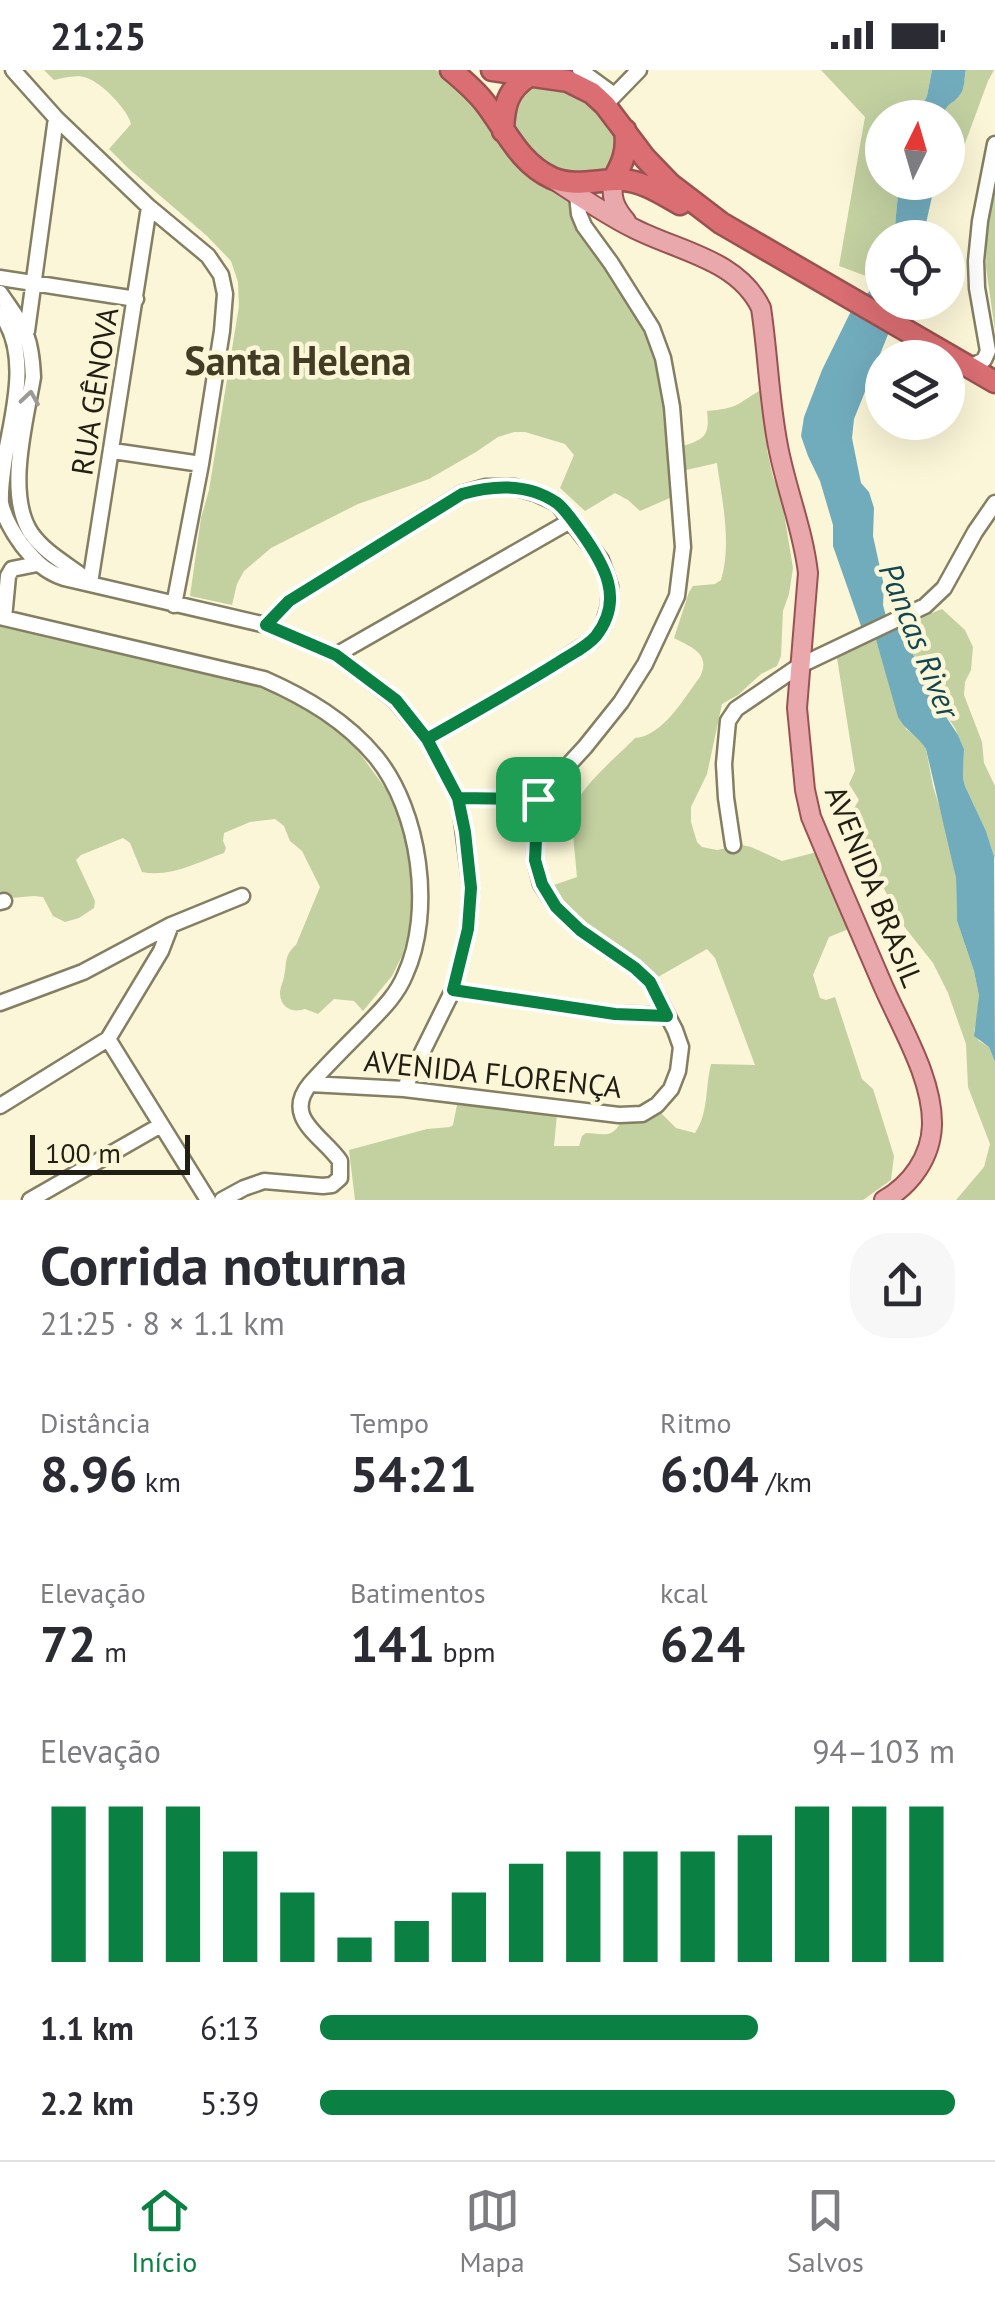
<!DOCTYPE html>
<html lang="pt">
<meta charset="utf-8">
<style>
body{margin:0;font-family:"PT Sans",sans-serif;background:#f7f7f7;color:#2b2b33;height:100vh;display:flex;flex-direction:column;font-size:38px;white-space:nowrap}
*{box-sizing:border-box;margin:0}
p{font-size:32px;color:#7c7c81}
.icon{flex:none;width:55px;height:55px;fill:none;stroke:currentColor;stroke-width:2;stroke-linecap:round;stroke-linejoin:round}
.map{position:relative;height:1130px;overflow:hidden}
.details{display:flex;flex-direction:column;background:#fff;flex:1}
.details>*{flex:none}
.needle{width:65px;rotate:5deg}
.fabs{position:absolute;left:865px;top:30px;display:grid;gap:20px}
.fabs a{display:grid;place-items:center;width:100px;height:100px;border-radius:50%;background:#fff;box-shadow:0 10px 40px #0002;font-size:50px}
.scale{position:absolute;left:30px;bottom:25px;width:160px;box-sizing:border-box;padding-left:10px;border:5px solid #211f13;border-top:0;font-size:28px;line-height:35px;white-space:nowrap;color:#211f13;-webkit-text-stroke:8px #fbf6d7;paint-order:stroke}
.pin{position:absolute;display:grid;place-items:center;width:85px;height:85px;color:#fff;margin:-42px;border-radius:20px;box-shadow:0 5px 15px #0006}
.round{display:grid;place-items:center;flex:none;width:105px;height:105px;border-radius:40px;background:#f7f7f7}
.headline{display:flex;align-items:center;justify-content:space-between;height:170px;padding:0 40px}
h1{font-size:55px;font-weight:800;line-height:75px}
.figures{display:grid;grid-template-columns:repeat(3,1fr);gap:15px;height:170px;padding:10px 40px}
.figures div{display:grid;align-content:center}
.figures b{font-size:50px;font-weight:800}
.figures small{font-size:28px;font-weight:400}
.figures p{font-size:28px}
.chart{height:280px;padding:20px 40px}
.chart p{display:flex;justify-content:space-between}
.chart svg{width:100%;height:180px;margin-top:10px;stroke:#0b8043;stroke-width:6}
ul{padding:0 40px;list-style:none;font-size:32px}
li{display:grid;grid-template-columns:160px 120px 1fr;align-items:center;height:75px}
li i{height:25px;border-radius:12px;background:#0b8043}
.status{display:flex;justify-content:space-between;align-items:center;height:70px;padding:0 50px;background:#fff;direction:ltr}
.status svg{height:28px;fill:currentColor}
.tab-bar{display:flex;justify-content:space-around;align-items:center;height:140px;border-top:2px solid #e1e1e2;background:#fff;font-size:28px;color:#7c7c81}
.tab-bar a{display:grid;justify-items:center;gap:5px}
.tab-bar .on{color:#0b8043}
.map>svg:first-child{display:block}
</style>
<div class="status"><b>21:25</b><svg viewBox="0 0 49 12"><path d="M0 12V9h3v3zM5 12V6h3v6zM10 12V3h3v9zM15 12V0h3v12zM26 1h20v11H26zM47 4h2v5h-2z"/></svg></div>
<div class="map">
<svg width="995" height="1130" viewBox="0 0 995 1130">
<rect width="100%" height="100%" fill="#fbf6d7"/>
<!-- green -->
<path fill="#c3d1a1" d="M44,0H436L469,22L571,121L585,169L643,255L656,292L665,341L672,427L640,441L628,430L615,423L585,441L560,418L574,385L565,374L525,362H514L498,367L476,382L429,409L358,434L271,478L244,501L237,514L232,535L190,526L201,448L209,420L239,236L238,212L231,191L207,166L129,99L109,79L131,54C128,40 102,13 87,8C77,4 64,8 54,10Z
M821,0H932L927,26L917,47L882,48V112L899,113L895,156L890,167L882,168V184L874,209L839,196L865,47Z
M966,0H994L988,11L957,95L948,93C955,75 948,66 948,48L942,46L945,38L963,18Z
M531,16C583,18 621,39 619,96C570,129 538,87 506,54L510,29Z
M995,115V261L986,197L987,154Z
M759,321H762L769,336L767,380L773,407L781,425L793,498L789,524L783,541L781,586L777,596L761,604L738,625L722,634L707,704L691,737V752L697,772L702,777L717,780L742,775L751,777L782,791L821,781L851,858L829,867L813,905L820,928L826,930L835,927L862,1009L873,1019L894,1086L891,1110L863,1130H355L349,1080L427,1059L450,1057L453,1055L457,1035L557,1044L554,1076H579L582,1066L586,1063C606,1064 612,1069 622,1050L644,1048L661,1043L676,1058L695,1063C709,1042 705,1018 711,994L755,995L715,888L707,879L658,907C650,900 643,891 634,885C604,864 572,849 554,815L577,807C576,791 571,755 573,742C578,718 618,686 635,668C663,666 684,628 700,607C711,584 693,578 674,568L689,522L693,516L715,514L721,510C732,473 722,431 717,393L686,400L683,376C705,369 710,365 707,341C738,338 734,336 759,321Z
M942,539L965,560L973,577L971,600L965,612L964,625L982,672L984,693L995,716V789L986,761L965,716L963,708L964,679L955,658L927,618L901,555Z
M0,553L76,572L176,593L277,622L347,666L386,719L403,756L411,795L412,826L409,861L402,886L392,906L363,941L354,931L334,929L318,944L305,939C294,943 281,939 280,924C280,918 283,912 284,907C287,893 284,885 296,875L320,817L302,781L290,771L284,756L275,749L250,752L224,763L223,771L226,778L224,783C198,792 170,808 142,802L130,773L123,768L81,785L76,790L95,831L94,838L79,848L65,852L53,846L43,827L34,826L0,829Z
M875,566L906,659L920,669L926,679L933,716L947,762L956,808L957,851L974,901L979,926V940L974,961L979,971L989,977L995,992V1130H956L984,1097L990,1074L968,1017L966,974L948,923L933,893L903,855L879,809L846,765V751L859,730L849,714L855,701L836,582Z"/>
<!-- water -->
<path fill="#71acbd" d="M932,0H966C964,7 965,17 961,23C954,35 946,31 943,47H917L927,26Z
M899,113H935L923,167H890L895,156Z
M882,184V232L884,233L891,257L854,349L852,368L861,413L869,422L874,438L873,466L884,516L883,535L886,546L901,555L927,618L958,665L964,679L963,708L965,716L986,761L994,786L995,992L989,977L974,966L979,926L974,901L957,851L956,808L926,679C918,666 905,660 898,647L875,566L861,556L833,476V455L820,411L808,386L801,366L804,347L822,300L854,235L869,222Z"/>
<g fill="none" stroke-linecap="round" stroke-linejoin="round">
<!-- minor casing -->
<g stroke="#847f63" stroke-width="19">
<path id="minor" d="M13,0L56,48L149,137L208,186L221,205L225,224L222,261L201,394L174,535
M580,0L614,25
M605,35L639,0
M0,208L136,229
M0,223C24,258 31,263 33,307C26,350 5,424 31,463C45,483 67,494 86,509
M0,243C31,282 13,343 5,387C3,402 0,418 1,433C4,447 14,464 22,475C35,491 44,501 64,508L266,555L336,585L395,630L427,669L458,728L461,742L471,818L468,859L453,920L404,1019
M27,261L56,48
M969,297L984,290L988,281L977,218L976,191L980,151L995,74
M113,381L201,394
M90,513L149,137
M0,547L264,609C307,628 346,651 376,687C420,741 434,842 405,905C396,927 379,942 363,959C345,977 327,995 310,1014C282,1048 323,1066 340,1091V1108L332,1115L323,1116L264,1111L244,1118L222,1130
M4,548L8,506L12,499L37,494
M266,555L289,531L461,424L486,417H514L535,423L557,433L601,490L610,516L609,536L603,556L593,570L532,609L427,669
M336,585L572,450
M458,728L537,729
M537,729L585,677L621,632L645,594L677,526L683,477L672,337L663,288L652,258L611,193L584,156L579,144L577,125
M733,775L726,728L724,694L728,651L736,639L799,596L925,536L944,518L975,462L995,433
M0,832L4,831
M453,920L615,944L667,945
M0,933L83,902L171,855L242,826
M108,969L208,1130
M310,1014L404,1019L619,1045L642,1044L657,1035L671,1019L678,1001L681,977L675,960L650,912L635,898L580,860L556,837L541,814L535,790L537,729
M0,1036L108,969L161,881L171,855
M30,1130L161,1055"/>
</g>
<!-- major casing -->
<g stroke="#995251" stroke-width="22">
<path id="major" d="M553,109C579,126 605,144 633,158C677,181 738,189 761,238C768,284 769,330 778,376C786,419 803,459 808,503L797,638L805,720L811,747C834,802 857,856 881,911C899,954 933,1007 932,1055C931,1087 911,1115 884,1130
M613,110C611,128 614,137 626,151"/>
</g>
<!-- highway casing -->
<g stroke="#995251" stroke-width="25">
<path id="highway" d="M451,0C463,10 475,20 485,33C506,60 519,93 552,108C575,118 599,109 622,110C643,111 662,124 680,134
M492,0L568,11L592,23L605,35L645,88L670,114L721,153L995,312
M503,61C504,36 507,20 529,6
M613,110C623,93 628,80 625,60"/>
</g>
<!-- minor -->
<use href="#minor" stroke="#fff" stroke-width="14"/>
<!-- major -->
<use href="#major" stroke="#e9a8ab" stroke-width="18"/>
<!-- highway -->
<use href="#highway" stroke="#da6e73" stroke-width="20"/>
</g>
<!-- one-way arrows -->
<defs><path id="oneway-chevron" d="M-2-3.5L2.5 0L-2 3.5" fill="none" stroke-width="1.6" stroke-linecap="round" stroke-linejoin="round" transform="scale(2.5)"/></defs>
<use stroke="#9b9a95" href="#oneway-chevron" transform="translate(30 328) rotate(-81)"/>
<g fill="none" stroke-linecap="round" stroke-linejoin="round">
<!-- route casing -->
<g stroke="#fff" stroke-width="20">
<path id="route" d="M538,729L458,728L427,669L396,630L336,585L266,555L289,531L462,424C493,415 528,413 557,433C566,440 574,453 581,462C604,494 625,529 596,566C587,577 571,584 559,592C516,619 471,644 427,669L458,728L465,762L471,818L468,859L453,920L615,944L667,946L650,912L635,898L580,860L556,837L542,814L535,790L538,729"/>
</g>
<!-- route -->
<use href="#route" stroke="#0b8043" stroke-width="12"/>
</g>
<g text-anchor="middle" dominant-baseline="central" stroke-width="9" stroke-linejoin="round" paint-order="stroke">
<!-- street labels -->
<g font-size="30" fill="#211f13" stroke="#fbf6d7">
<text transform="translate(94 321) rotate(-81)">RUA GÊNOVA</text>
<text transform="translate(875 816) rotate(68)">AVENIDA BRASIL</text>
<text transform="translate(493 1003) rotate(6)">AVENIDA FLORENÇA</text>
</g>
<!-- water labels -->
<g font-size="32" font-style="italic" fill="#114653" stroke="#fbf6d7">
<text transform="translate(920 570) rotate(68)">Pancas River</text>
</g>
<!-- district labels -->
<g font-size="40" font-weight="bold" fill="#413c23" stroke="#fbf6d7">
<text x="298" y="290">Santa Helena</text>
</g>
</g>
</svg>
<div class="fabs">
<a><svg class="needle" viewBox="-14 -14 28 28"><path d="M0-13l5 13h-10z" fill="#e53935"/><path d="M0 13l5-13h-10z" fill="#7c7c81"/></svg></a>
<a><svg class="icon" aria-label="locate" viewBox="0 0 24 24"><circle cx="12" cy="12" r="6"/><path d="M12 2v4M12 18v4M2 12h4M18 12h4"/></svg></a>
<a><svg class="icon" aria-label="layers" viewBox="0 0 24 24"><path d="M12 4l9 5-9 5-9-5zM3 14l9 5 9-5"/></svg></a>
</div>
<div class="scale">100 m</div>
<div class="pin" style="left:538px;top:729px;background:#1e9e55"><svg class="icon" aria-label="arrive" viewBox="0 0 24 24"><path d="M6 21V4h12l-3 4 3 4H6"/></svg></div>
</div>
<section class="details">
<div class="headline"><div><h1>Corrida noturna</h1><p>21:25 · 8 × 1.1 km</p></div><a class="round"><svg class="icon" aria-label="share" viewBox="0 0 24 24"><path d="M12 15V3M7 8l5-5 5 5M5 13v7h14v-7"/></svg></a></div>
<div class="figures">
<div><p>Distância</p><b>8.96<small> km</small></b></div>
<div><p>Tempo</p><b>54:21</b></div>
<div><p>Ritmo</p><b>6:04<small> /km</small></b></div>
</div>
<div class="figures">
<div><p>Elevação</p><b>72<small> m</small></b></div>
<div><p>Batimentos</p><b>141<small> bpm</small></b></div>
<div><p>kcal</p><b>624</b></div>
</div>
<div class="chart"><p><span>Elevação</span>94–103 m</p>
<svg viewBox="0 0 160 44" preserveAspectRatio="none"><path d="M5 44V6M15 44V6M25 44V6M35 44V17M45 44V27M55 44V38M65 44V34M75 44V27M85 44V20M95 44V17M105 44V17M115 44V17M125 44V13M135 44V6M145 44V6M155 44V6"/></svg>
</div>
<ul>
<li><b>1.1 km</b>6:13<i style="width:69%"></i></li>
<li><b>2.2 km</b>5:39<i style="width:100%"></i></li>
</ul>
</section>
<nav class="tab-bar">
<a class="on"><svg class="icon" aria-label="home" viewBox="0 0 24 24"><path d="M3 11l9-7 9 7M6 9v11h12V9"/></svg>Início</a>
<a><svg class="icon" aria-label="map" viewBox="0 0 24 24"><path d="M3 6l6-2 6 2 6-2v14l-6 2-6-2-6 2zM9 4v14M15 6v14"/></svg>Mapa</a>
<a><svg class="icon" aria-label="saved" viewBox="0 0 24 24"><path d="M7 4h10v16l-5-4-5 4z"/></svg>Salvos</a>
</nav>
